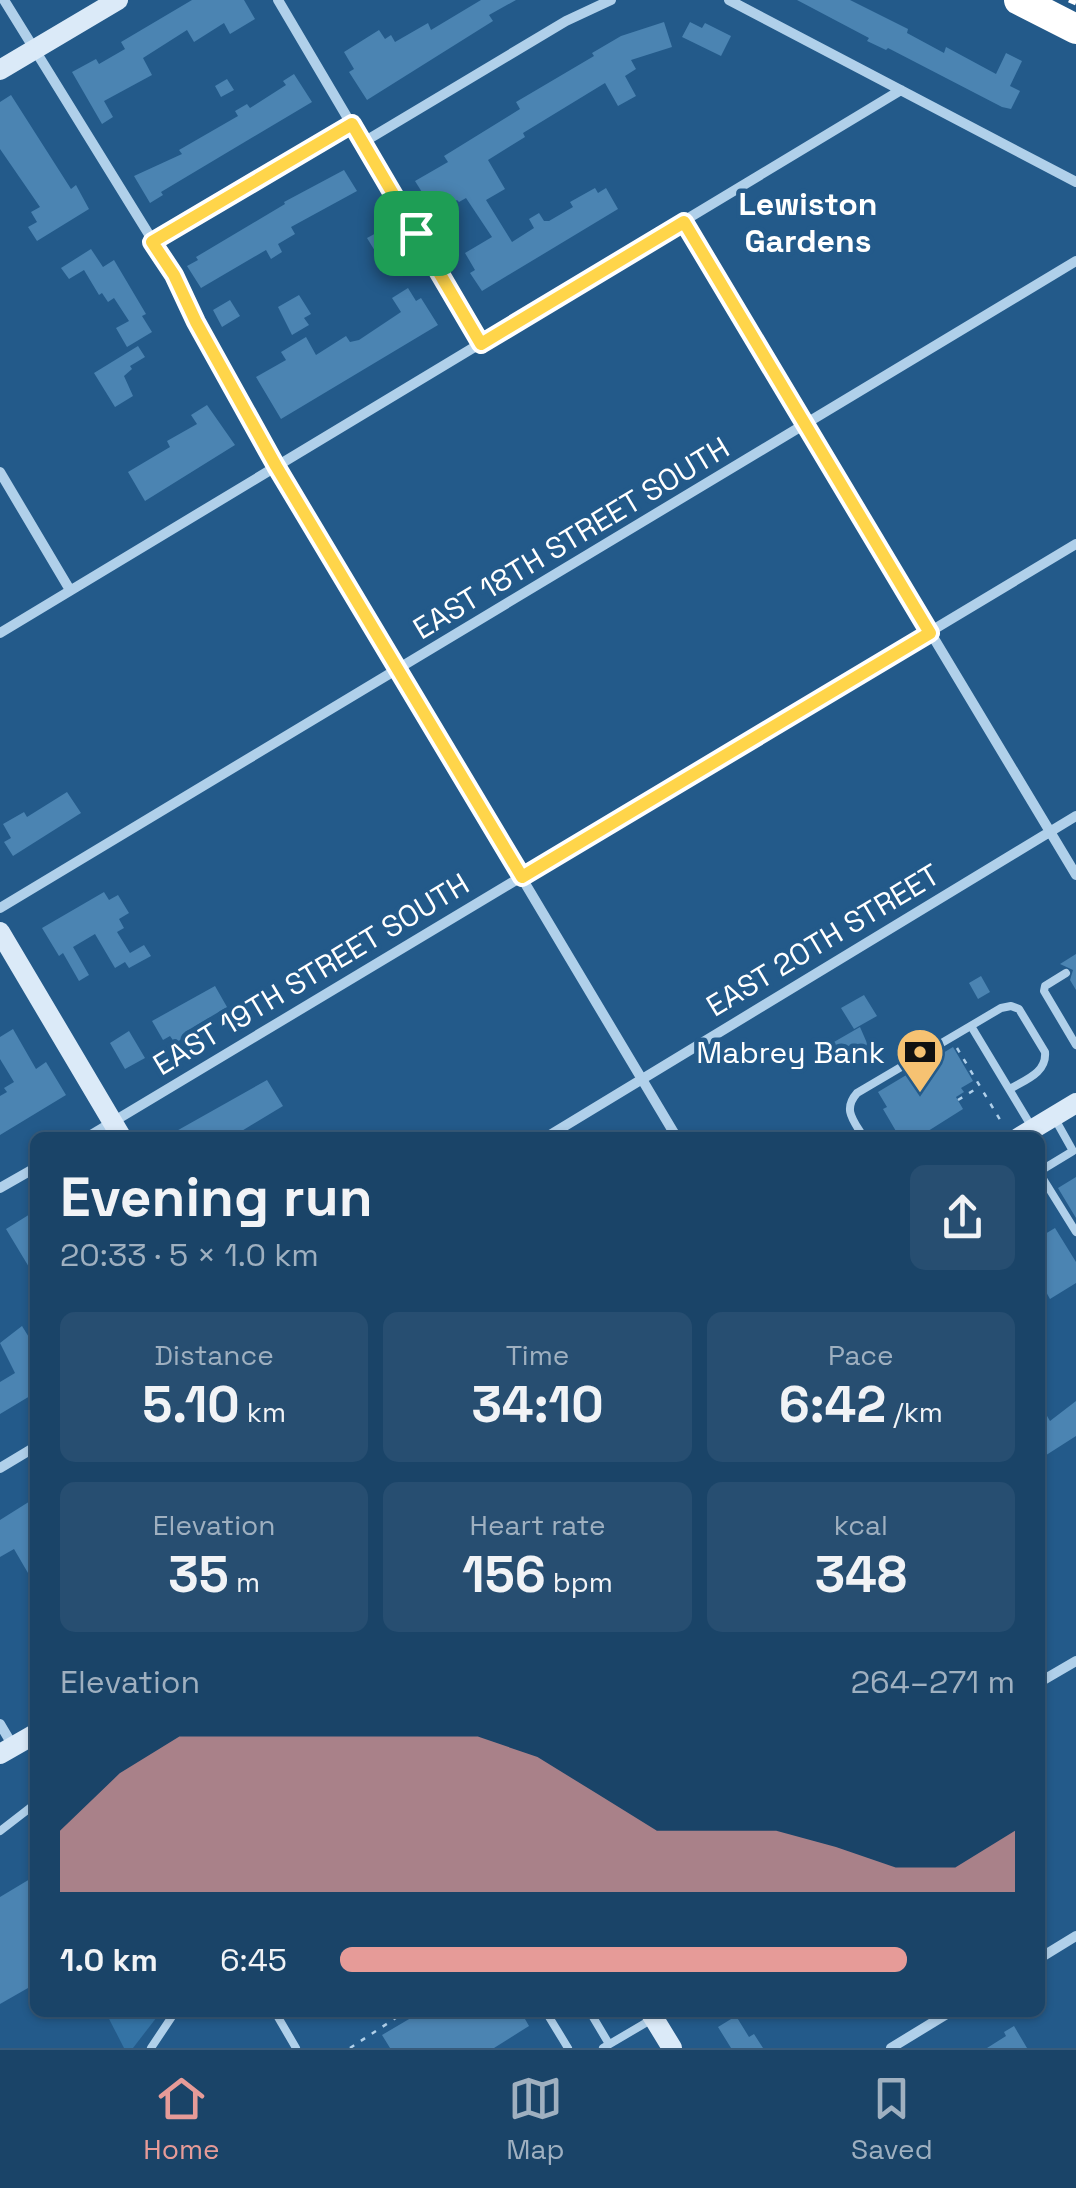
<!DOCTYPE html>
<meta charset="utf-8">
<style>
body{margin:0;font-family:"Space Grotesk",sans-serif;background:#274e71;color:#f1f3f6;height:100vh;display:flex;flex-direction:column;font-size:38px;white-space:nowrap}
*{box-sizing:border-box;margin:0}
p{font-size:32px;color:#9fb0c0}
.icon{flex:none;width:55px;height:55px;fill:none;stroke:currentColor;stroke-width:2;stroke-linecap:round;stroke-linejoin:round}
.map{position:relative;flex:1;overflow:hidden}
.side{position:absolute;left:30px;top:1132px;width:1015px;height:885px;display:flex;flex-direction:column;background:#1a4468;border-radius:15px;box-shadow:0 2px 8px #0004,0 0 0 2px #385c7c}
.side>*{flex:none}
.pin{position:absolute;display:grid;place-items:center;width:85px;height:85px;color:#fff;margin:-42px;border-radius:20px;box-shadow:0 5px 15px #0006}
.round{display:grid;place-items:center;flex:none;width:105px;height:105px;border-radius:15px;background:#274e71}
.headline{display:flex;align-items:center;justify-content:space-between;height:170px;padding:0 30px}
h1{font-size:55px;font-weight:700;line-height:75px}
.stats{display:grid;grid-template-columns:repeat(3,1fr);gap:15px;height:170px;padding:10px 30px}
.stats div{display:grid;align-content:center;border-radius:15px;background:#274e71;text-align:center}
.stats b{font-size:50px;font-weight:700}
.stats small{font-size:28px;font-weight:400}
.stats p{font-size:28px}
.chart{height:280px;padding:20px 30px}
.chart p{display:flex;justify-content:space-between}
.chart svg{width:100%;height:180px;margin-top:10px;fill:#e69b98;opacity:.7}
ul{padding:0 30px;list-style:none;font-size:32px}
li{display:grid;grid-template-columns:160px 120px 1fr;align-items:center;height:75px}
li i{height:25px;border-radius:12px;background:#e69b98}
.tabs{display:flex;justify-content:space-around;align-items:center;height:140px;border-top:2px solid #385c7c;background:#1a4468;font-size:28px;color:#9fb0c0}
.tabs a{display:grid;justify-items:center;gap:5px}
.tabs .selected{color:#e69b98}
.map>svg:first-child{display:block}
</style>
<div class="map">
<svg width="1076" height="2048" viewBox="0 0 1076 2048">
<rect width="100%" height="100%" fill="#235a8a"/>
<!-- green -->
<path fill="#3473a5" d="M106,2013V2012L160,2013L133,2048H124Z"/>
<!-- building -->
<path fill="#4b84b2" d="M192,0H244L255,19L230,34L224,23L194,42L187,30L143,58L152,75L104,101L113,117L102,124L72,72L96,59L99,64L125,49L121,42Z
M481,0H516L489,15L493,21L367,100L349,72L354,69L344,52L379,30L385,39L391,35L395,42L428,23L431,30Z
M797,0H850L908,29L907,33L944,53L946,47L996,74L1006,53L1022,61L1010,86L1020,91L1011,109L1002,107L888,48L886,50L867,41L869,38Z
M664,22L672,47L631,60L636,69L625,76L636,96L618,106L605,83L523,133L525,137L488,160L505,189L486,200L512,242L534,228L529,219L539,213L544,221H549L573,207L570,202L595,188L598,193L606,188L618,209L482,291L470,273L475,270L465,253L492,237L466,198L459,202L457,200L435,213L415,181L448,162L444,156L520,109L516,102L594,56L592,53L621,36Z
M690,22L702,28L705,23L731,36L721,56L682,37Z
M294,74L312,102L171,186L161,192L163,195L150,203L134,176L182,154L179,150L238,116L235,111L247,104L250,108L286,85L283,81Z
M227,79L234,90L221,97L215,86Z
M11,95L71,189L76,185L89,209L37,241L28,227L37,222L31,212L40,207L0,149V102Z
M344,170L357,191L291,227L295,234L278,244L282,252L271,259L266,250L201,288L187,266L198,260L196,257L285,204L284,202Z
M380,231L387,244L375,251L367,238Z
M91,249L103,267L114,260L146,314L142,316L152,332L127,347L116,328L129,321L114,298L108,302L102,293L99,295L84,270L69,279L61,268Z
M408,288L416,301L421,298L438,325L281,419L256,377L286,360L281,352L306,337L316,355L346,336L350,342L359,340L401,312L392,298Z
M299,295L311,314L304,318L309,325L292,335L278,307Z
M230,300L240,316L222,327L213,310Z
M138,346L145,357L130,366L132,369L124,376L133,396L115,407L94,373Z
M207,405L235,445L145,501L128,472L170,447L167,441L197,424L191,415Z
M67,792L81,813L13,856L4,842L11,838L3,824L24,812L27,817Z
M104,892L109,900L118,895L129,913L119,919L124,928L117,932L130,953L144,945L151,956L129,968L125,962L115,968L95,934L73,947L89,975L79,981L63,953L59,956L42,928Z
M1076,954V990L1070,980L1073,970L1060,964Z
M981,976L990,992L978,999L969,983Z
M215,986L227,1007L185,1032L187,1036L175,1043L170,1036L163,1040L152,1021Z
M864,995L877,1016L854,1029L841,1008Z
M860,1027L870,1050L859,1056L852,1045L831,1055L827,1046Z
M13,1029L36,1069L46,1062L66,1095L0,1135V1096L7,1092L4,1088L14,1082L0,1059V1037Z
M129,1031L145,1058L125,1069L110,1043Z
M953,1047L973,1081L961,1088L964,1092L956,1097L963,1109L917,1138L911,1132L900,1138L883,1109L887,1107L878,1092Z
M267,1080L283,1106L240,1132L244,1138H164Z
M1076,1177V1218L1058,1188Z
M35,1211V1277L6,1229Z
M1055,1228L1076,1262V1283L1050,1299L1040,1281V1237Z
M22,1326L35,1347V1393L0,1414V1382L15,1373L0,1343Z
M1076,1401V1436L1040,1459V1404L1050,1421Z
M35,1498V1585L14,1549L0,1557V1520Z
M35,1876V1984L0,2004V1897Z
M421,2012H521L529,2026L494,2048H390L382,2035Z
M736,2016L749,2037L754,2034L763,2048H731L718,2027Z
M1014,2026L1027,2048H987L1006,2036L1004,2032Z"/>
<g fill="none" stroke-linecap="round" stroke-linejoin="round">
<!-- path -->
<path stroke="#b0d0ea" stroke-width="2.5" stroke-dasharray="5 8" stroke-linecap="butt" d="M957,1048L1002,1123
M958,1100L979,1087
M350,2048L402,2014"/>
<!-- lane -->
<path stroke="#b0d0ea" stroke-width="8" d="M1066,973L1045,986L1044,991L1076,1045
M971,1026L1033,1129
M864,1138C854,1121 842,1110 857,1093L1001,1008L1011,1006L1019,1009L1045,1052C1047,1073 1025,1080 1010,1089
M1040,1171L1073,1151L1055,1119
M1040,1174L1076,1232
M0,1831L35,1804
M275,2012L296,2048
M546,2012L568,2048
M590,2012L609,2044
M151,2048L175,2012
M603,2048L654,2018"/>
<!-- street -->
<path stroke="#b0d0ea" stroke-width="10" d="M4,0L174,275L196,322L276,466L677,1138
M278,0L481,344
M729,0L1076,182
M362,143L566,21L611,0
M684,222L1076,875
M152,243L351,124
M0,472L70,590
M0,633L901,90
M0,908L1076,261
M86,1138L1076,544
M545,1138L1076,816
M0,1188L35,1168
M0,1468L35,1447
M1040,1682L1076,1661
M0,1724L13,1746
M1040,1958L1076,1936
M891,2048L950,2012"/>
<!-- secondary -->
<path stroke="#dbeaf8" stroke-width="20" d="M0,70L118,0
M0,932L122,1138
M1018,1138L1076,1103
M0,1754L35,1734
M650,2012L672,2048"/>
<!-- highway -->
<path stroke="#fff" stroke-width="30" d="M1019,0L1076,29"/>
<!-- rail -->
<path stroke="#fff" stroke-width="5" stroke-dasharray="18 8" stroke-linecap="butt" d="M1069,0L1076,3"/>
</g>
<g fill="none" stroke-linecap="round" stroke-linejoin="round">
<!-- route casing -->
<g stroke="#fff" stroke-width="20">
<path id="route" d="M352,124L481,344L684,222L930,633L522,877L276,466L196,322L174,275L152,242Z"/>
</g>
<!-- route -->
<use href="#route" stroke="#ffd54a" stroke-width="12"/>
</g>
<!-- icons -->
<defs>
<g id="bank-pin" transform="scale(2.5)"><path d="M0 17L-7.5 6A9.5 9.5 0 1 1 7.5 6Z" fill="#f6c272" stroke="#235a8a"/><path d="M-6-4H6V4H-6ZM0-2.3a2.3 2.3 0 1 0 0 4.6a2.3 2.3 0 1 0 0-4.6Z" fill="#111"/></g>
</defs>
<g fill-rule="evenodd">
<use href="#bank-pin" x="920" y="1052"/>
</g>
<g text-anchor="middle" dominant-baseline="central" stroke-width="9" stroke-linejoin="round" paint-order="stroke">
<!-- street labels -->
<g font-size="30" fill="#fff" stroke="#235a8a">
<text transform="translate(571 538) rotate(-31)">EAST 18TH STREET SOUTH</text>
<text transform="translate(823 940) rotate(-31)">EAST 20TH STREET</text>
<text transform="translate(311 974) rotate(-31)">EAST 19TH STREET SOUTH</text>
</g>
<!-- poi labels -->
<g font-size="30" fill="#fff" stroke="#235a8a" text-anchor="end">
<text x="885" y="1052">Mabrey Bank</text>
</g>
<!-- neighbourhood labels -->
<g font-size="32" font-weight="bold" fill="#fff" stroke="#235a8a">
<text x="808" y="204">Lewiston<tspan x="808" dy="37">Gardens</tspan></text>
</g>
</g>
</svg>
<div class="pin" style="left:416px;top:233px;background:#1e9e55"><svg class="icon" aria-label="arrive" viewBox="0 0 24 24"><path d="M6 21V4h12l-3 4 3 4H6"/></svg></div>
<section class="side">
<div class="headline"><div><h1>Evening run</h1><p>20:33 · 5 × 1.0 km</p></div><a class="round"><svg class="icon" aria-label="share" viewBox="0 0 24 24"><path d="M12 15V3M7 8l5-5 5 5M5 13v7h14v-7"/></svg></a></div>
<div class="stats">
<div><p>Distance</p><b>5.10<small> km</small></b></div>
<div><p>Time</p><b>34:10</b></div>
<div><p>Pace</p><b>6:42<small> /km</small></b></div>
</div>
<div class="stats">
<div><p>Elevation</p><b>35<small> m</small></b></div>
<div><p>Heart rate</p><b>156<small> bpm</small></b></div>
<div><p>kcal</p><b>348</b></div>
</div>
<div class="chart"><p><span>Elevation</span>264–271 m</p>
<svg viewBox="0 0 160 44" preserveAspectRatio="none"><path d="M0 44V29L10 15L20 6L30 6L40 6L50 6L60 6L70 6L80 11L90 20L100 29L110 29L120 29L130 33L140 38L150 38L160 29V44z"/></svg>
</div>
<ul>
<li><b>1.0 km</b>6:45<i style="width:84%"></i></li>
</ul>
</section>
</div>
<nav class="tabs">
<a class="selected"><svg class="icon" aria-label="home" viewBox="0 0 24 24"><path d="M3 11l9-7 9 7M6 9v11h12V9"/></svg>Home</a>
<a><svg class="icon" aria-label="map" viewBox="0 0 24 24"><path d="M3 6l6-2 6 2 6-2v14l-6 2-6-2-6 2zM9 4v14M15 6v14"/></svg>Map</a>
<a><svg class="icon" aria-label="saved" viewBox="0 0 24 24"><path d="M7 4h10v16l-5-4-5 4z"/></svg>Saved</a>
</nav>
